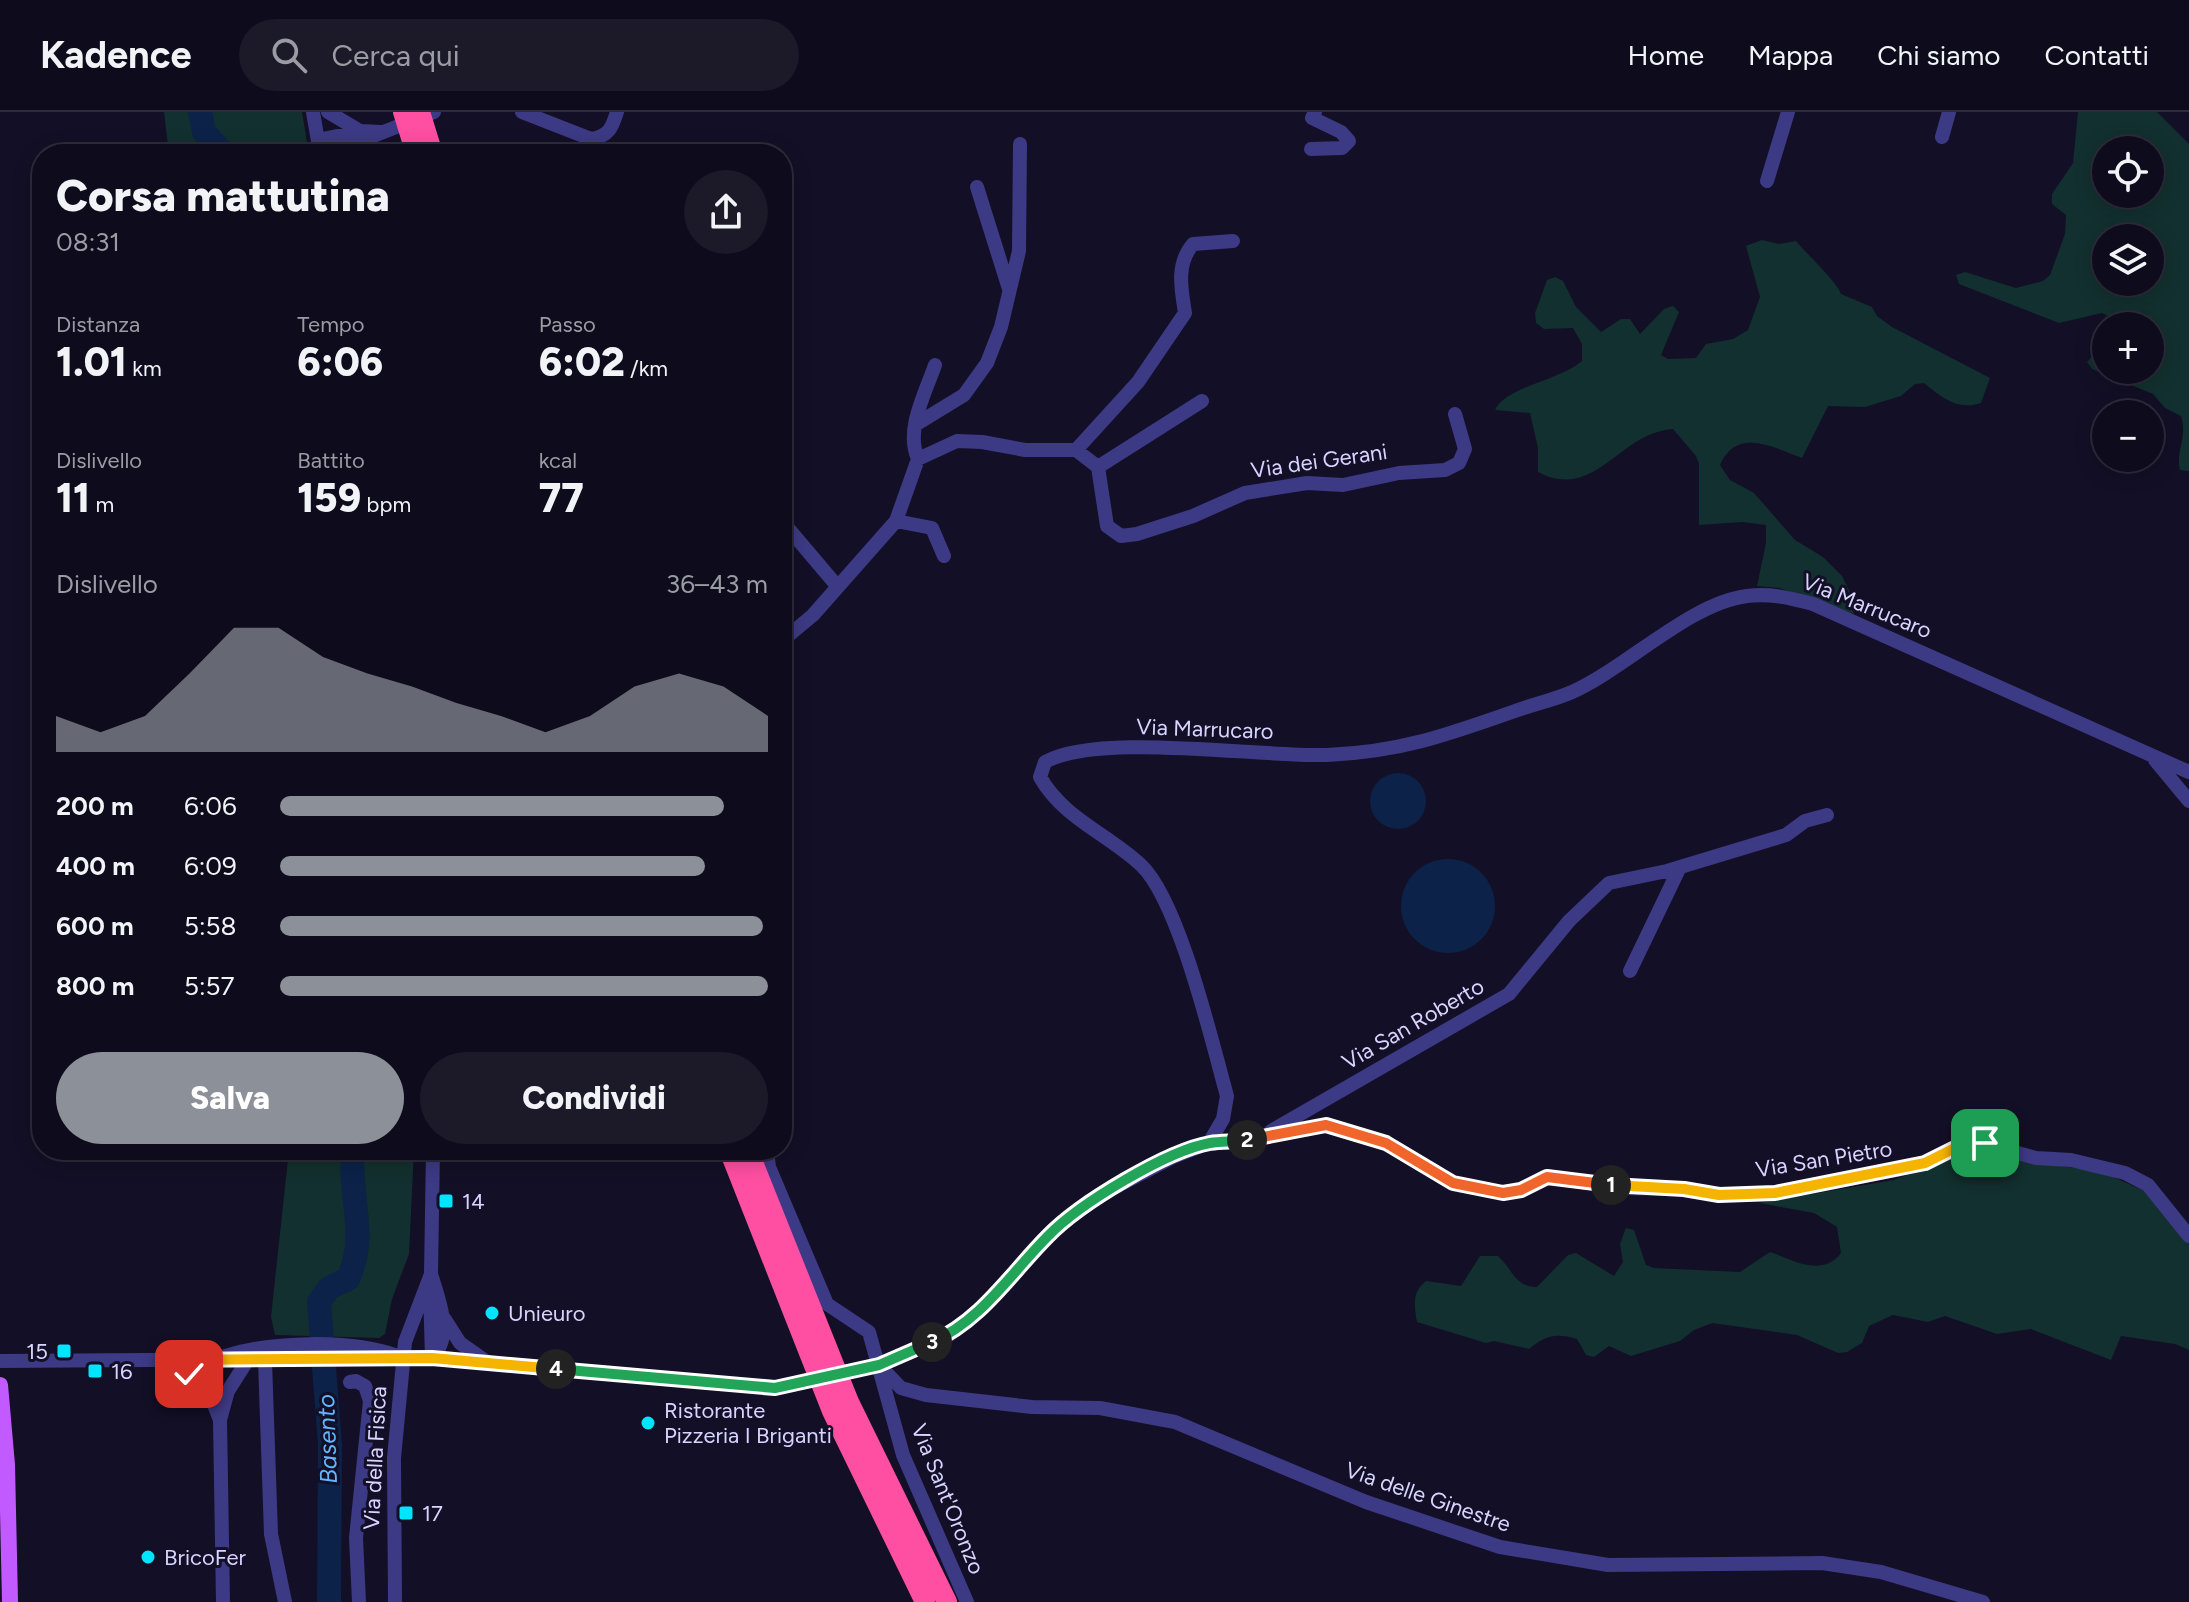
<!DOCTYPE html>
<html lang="it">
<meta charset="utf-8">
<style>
body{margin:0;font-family:Figtree,sans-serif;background:#1c1929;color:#f1f3f6;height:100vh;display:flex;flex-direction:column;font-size:30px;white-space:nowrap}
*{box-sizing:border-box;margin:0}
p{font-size:26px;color:#9b9ba3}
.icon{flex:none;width:44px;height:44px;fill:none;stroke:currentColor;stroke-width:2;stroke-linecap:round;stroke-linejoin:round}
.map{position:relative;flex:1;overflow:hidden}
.panel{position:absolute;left:32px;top:32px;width:760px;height:1016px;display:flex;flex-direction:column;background:#0e0b1c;border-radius:32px;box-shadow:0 4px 20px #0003,0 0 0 2px #2e2b3b}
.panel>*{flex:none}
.tools{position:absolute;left:2092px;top:24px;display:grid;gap:16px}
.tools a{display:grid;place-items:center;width:72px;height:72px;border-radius:50%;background:#0e0b1c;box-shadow:0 4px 20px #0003,0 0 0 2px #2e2b3b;font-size:40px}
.pin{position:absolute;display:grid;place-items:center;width:68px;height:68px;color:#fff;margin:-34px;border-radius:16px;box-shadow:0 4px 12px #0006}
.km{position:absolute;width:40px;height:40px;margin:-20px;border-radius:50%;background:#222;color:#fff;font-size:22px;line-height:40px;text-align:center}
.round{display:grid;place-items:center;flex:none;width:84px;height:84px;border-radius:42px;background:#1c1929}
.headline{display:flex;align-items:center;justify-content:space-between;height:136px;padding:0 24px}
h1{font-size:44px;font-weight:800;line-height:60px}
.metrics{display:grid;grid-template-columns:repeat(3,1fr);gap:12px;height:136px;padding:8px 24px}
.metrics div{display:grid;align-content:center}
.metrics b{font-size:40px;font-weight:800}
.metrics small{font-size:22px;font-weight:400}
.metrics p{font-size:22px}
.chart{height:224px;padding:16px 24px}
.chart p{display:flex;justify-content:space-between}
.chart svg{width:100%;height:144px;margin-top:8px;fill:#8c9099;opacity:.7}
.cta{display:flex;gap:16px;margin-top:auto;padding:16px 24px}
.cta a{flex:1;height:92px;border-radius:48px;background:#8c9099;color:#fff;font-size:32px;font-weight:800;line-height:92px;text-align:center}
.cta a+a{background:#1c1929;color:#f1f3f6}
ul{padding:0 24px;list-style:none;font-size:26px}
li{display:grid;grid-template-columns:128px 96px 1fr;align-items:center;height:60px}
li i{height:20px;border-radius:10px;background:#8c9099}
header{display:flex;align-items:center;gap:48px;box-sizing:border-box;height:112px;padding:0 40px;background:#0e0b1c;border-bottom:2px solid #2e2b3b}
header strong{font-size:38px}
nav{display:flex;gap:44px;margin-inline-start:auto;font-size:28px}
.search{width:560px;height:72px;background:#1c1929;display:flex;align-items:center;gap:20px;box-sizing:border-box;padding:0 28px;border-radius:44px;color:#9b9ba3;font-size:30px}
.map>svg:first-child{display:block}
</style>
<header>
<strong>Kadence</strong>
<div class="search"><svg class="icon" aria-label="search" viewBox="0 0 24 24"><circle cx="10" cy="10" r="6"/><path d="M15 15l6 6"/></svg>Cerca qui</div>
<nav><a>Home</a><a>Mappa</a><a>Chi siamo</a><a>Contatti</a></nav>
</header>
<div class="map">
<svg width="2189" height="1490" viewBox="0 0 2189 1490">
<rect width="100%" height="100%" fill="#130f26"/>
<!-- green -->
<path fill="#12302f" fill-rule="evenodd" d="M164,0H302L309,42H169Z
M2078,0H2157L2189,32V359L2180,358C2175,339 2188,326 2181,304L2165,296L2153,282L2092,257L2087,250L2106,228V258H2150V214H2113L2110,205L2102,201L2059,211L1959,172L1956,163L1965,160L2016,176L2043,169L2050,163L2065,122L2066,103L2052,92V82L2073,51ZM2106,38H2150V82H2106ZM2106,126H2150V170H2106Z
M1762,128L1779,132L1796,129C1806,141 1838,171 1841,182L1872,195L1877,204L1892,215L1990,266L1981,291C1957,299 1941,285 1924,271L1915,272L1901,284L1865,295L1828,294L1802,346C1772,335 1737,315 1720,353L1730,368L1754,381L1795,428L1823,445L1842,464L1857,495L1853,502L1779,476L1757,474L1766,431V413L1742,410L1699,413V352L1696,344L1673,317C1619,320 1596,390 1538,360V336L1530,301L1495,298C1506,274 1559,269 1582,249V232L1573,216L1544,217L1536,211L1535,201L1547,168L1555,165L1563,169L1576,195L1601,220L1621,207H1630L1640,222L1664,197L1673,194L1679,200L1661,243L1668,247L1696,246L1706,232L1733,227L1748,218L1760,185L1746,134Z
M1977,1035L2027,1049L2102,1060L2147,1080L2189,1132V1238L2175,1232L2121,1224L2111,1248L2031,1217L1997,1222L1945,1204L1928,1210L1893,1203L1869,1214L1862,1231L1847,1240L1838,1241L1797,1223L1712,1211L1694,1218L1680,1229L1631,1244L1609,1234L1594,1245L1586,1243L1577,1227C1556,1221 1546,1223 1529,1237L1494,1229L1486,1231L1417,1210C1414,1194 1412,1179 1426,1169L1461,1174L1480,1144H1498C1513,1157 1514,1175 1537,1175L1568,1143L1576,1141L1614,1164L1623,1150L1620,1132L1626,1116L1634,1118L1646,1153L1654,1156L1740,1160L1770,1140C1793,1148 1822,1166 1841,1141L1837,1115L1814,1101L1759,1091L1894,1068Z
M289,1038H414L409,1142L392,1187L385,1222L379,1226L275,1223L271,1205Z"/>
<!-- water -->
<path fill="#0c2248" d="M1370 689a28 28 0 1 1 56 0a28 28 0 1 1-56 0Z
M1401 794a47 47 0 1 1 94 0a47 47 0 1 1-94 0Z"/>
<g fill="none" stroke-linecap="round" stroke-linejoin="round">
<!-- river -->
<path stroke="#0c2248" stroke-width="24" d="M200,0L204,20L224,42
M329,1490L330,1333L319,1190L329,1176L348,1167C369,1121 348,1086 353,1038"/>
<!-- minor -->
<path stroke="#3d3a85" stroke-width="14" d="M313,0L319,35
M328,0L360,19
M522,0L591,27C609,24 612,16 617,0
M1942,25L1949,0
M318,28L361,19L380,20
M1311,37L1342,36L1349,29L1341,20L1312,6L1315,0
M328,42L434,0
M1767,69L1788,0
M977,75L1009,177
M915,313L964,283L987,251L1001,215L1019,139L1020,32
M1076,338L1138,270L1185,201C1181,176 1176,152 1193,132L1233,129
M918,347C905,318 925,282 935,253
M1098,355L1202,289
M782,409L838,475
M896,409L932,416L944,444
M782,529L813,503L896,409L918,347L957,329L982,330L1025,338H1076L1098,355L1107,414L1121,424L1137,422L1193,404L1245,381L1307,371L1343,373L1399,361L1445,358L1459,351L1465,337L1455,302
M2155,648L2189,689
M1630,859L1680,755
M1271,1019L1509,882L1569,809L1609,771L1667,759L1786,723L1805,709L1827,703
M1209,1031L1223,1007L1227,984C1212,930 1179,789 1141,753C1108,722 1063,706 1040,665L1045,650C1098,620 1259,645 1327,643C1400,640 1447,623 1515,599C1534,592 1554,588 1572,580C1626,556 1690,491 1747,484C1770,481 1790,486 1813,492L2189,660
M767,1038L769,1055L827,1192L869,1220L903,1343L967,1490
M431,1162C439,1189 454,1223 432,1246
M430,1178L432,1246
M444,1206L460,1231L487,1250
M222,1245C271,1229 349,1227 398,1244
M173,1248L210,1283L220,1308
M0,1249L432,1246L775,1276L879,1253L949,1223L991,1187L1049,1122L1089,1089L1173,1045L1209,1031L1238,1030L1326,1013L1386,1031L1453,1071L1503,1081L1521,1078L1547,1065L1623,1076L1684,1077L1719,1083L1775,1081L1901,1057L1925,1051L1971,1028L2036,1046L2071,1048L2125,1061L2148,1073L2189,1124
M265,1249L271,1422L285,1490
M879,1253L901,1276L926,1283L1032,1295L1100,1296L1175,1310L1366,1390L1500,1435L1608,1453L1822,1451L1881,1460L1983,1490
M350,1270L356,1269L365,1274L370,1289L356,1426L359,1490
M210,1283V1265L218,1246
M223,1490L220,1308L228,1279L247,1249
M395,1490L394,1346L405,1230L431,1162L433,1038"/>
<!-- major -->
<path stroke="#c25bff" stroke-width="16" d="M0,1273L7,1353L10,1490"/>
<!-- highway -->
<path stroke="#ff4fa3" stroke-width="20" d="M403,0L416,42
M420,0L433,42
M729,1038L832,1299L925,1490
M748,1038L849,1290L947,1490"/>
</g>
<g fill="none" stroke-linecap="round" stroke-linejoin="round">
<!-- split-1 casing -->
<g stroke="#fff" stroke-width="16">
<path id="split-1" d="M1611,1073L1684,1077L1719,1083L1775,1081L1925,1051L1971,1028L1985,1031"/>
</g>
<!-- split-2 casing -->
<g stroke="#fff" stroke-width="16">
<path id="split-2" d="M1247,1028L1326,1013L1386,1031L1453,1071L1503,1081L1521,1078L1547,1065L1611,1073"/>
</g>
<!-- split-3 casing -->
<g stroke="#fff" stroke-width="16">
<path id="split-3" d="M932,1230C981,1209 1011,1161 1048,1124C1079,1092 1166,1039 1210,1031C1222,1029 1235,1030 1247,1028"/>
</g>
<!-- split-4 casing -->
<g stroke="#fff" stroke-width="16">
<path id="split-4" d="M556,1257L775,1276L879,1253L932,1230"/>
</g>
<!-- split-5 casing -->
<g stroke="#fff" stroke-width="16">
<path id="split-5" d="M189,1262L173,1248L432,1246L556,1257"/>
</g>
<!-- split-1 -->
<use href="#split-1" stroke="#f5b400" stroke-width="10"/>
<!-- split-2 -->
<use href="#split-2" stroke="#f0652b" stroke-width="10"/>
<!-- split-3 -->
<use href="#split-3" stroke="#22a559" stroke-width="10"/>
<!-- split-4 -->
<use href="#split-4" stroke="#22a559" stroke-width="10"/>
<!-- split-5 -->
<use href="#split-5" stroke="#f5b400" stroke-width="10"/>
</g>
<!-- markers -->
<g fill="#00e5ff" stroke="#130f26" stroke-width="3">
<rect x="438" y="1081" width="16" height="16" rx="4"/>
<circle cx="492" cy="1201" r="8"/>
<rect x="56" y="1231" width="16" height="16" rx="4"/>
<rect x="87" y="1251" width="16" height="16" rx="4"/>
<circle cx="648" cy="1311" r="8"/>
<rect x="398" y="1393" width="16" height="16" rx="4"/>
<circle cx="148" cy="1445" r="8"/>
</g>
<g text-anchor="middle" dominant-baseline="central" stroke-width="6" stroke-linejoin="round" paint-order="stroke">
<!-- street labels -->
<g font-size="22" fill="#d9d4ff" stroke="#130f26">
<text transform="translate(1319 349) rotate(-8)">Via dei Gerani</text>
<text transform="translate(1867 494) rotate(22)">Via Marrucaro</text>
<text transform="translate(1205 617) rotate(2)">Via Marrucaro</text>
<text transform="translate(1413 912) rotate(-30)">Via San Roberto</text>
<text transform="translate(1824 1047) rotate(-9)">Via San Pietro</text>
<text transform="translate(375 1346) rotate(-87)">Via della Fisica</text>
<text transform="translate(1428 1385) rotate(19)">Via delle Ginestre</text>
<text transform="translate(948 1387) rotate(68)">Via Sant'Oronzo</text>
</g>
<!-- poi labels -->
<g font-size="22" fill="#d9d4ff" stroke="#130f26" text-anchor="start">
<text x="462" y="1089">14</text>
<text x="508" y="1201">Unieuro</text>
<text x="48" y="1239" text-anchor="end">15</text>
<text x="111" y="1259">16</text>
<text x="664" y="1298">Ristorante<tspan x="664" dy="25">Pizzeria I Briganti</tspan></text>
<text x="422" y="1401">17</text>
<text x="164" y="1445">BricoFer</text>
</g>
<!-- water labels -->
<g font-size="24" font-style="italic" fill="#62b6ff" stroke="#130f26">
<text transform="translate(327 1327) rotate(-92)">Basento</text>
</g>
</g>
</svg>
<div class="tools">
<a><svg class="icon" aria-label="locate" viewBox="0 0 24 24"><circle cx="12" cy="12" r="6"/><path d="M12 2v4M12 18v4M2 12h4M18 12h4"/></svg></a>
<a><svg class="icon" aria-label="layers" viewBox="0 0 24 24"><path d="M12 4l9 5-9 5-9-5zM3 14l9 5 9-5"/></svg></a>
<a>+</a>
<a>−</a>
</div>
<div class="pin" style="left:1985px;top:1031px;background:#1e9e55"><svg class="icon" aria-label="arrive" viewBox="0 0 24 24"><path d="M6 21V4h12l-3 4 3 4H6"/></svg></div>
<div class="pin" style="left:189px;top:1262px;background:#d93025"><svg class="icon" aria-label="check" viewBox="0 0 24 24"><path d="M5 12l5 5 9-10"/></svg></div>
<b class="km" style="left:1611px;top:1073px">1</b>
<b class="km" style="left:1247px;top:1028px">2</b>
<b class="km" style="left:932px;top:1230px">3</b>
<b class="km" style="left:556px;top:1257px">4</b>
<section class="panel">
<div class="headline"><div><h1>Corsa mattutina</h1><p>08:31</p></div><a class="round"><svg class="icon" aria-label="share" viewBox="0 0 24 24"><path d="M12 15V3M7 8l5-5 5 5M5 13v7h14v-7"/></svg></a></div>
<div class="metrics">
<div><p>Distanza</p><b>1.01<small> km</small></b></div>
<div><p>Tempo</p><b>6:06</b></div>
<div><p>Passo</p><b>6:02<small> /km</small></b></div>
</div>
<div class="metrics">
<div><p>Dislivello</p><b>11<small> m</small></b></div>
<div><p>Battito</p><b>159<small> bpm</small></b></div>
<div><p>kcal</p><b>77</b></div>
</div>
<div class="chart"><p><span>Dislivello</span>36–43 m</p>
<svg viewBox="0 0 160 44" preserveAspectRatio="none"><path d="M0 44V33L10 38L20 33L30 20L40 6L50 6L60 15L70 20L80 24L90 29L100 33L110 38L120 33L130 24L140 20L150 24L160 33V44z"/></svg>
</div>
<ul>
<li><b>200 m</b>6:06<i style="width:91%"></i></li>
<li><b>400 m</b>6:09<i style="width:87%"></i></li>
<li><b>600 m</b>5:58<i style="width:99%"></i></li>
<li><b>800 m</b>5:57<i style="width:100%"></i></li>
</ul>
<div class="cta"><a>Salva</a><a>Condividi</a></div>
</section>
</div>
